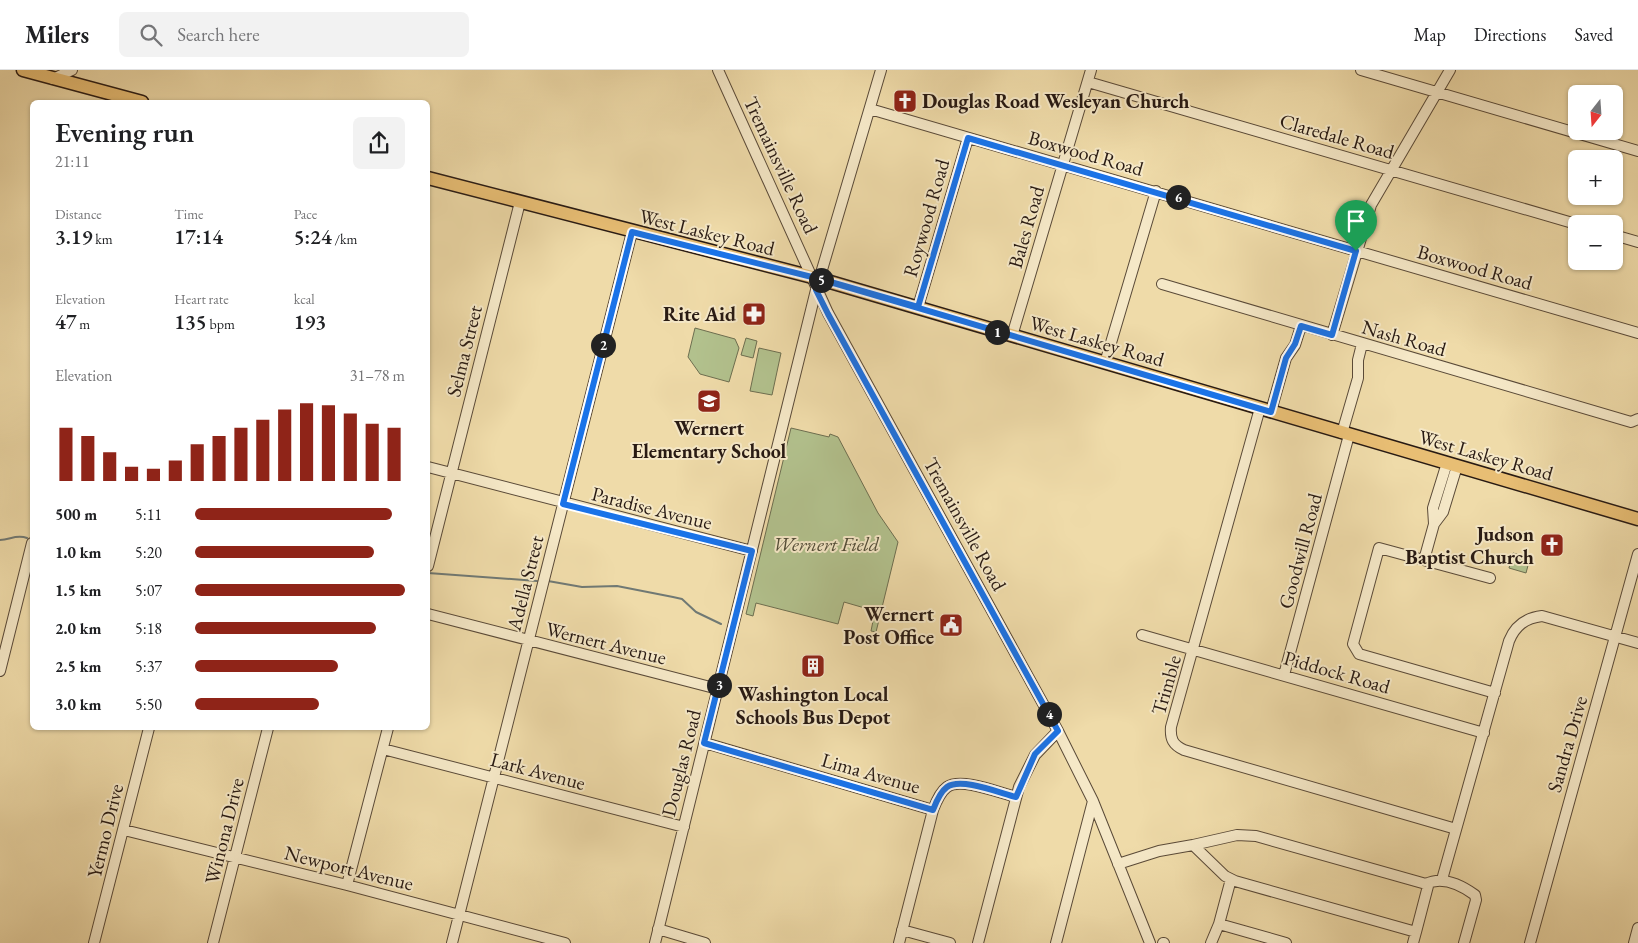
<!DOCTYPE html>
<meta charset="utf-8">
<style>
body{margin:0;font-family:"EB Garamond",serif;background:#f2f2f2;color:#202124;height:100vh;display:flex;flex-direction:column;font-size:19px;white-space:nowrap}
*{box-sizing:border-box;margin:0}
p{font-size:16px;color:#757577}
.icon{flex:none;width:28px;height:28px;fill:none;stroke:currentColor;stroke-width:2;stroke-linecap:round;stroke-linejoin:round}
.map{position:relative;flex:1;overflow:hidden}
.drawer{position:absolute;left:30px;top:30px;width:400px;height:630px;display:flex;flex-direction:column;background:#fff;border-radius:8px;box-shadow:0 1px 4px #0004}
.drawer>*{flex:none}
.needle{width:32px;rotate:197deg}
.fabs{position:absolute;left:1568px;top:15px;display:grid;gap:10px}
.fabs a{display:grid;place-items:center;width:55px;height:55px;border-radius:8px;background:#fff;box-shadow:0 1px 4px #0004;font-size:25px}
.pin{position:absolute;display:grid;place-items:center;width:42px;height:42px;color:#fff;margin:-51px -21px;border-radius:50% 50% 50% 0;rotate:-45deg;box-shadow:0 0 5px #0007}
.pin .icon{rotate:45deg}
.km{position:absolute;width:25px;height:25px;margin:-12px;border-radius:50%;background:#222;color:#fff;font-size:14px;line-height:25px;text-align:center}
.round{display:grid;place-items:center;flex:none;width:52px;height:52px;border-radius:8px;background:#f2f2f2}
.head{display:flex;align-items:center;justify-content:space-between;height:85px;padding:0 25px}
h1{font-size:28px;font-weight:600;line-height:38px}
.metrics{display:grid;grid-template-columns:repeat(3,1fr);gap:8px;height:85px;padding:5px 25px}
.metrics div{display:grid;align-content:center}
.metrics b{font-size:21px;font-weight:600}
.metrics small{font-size:14px;font-weight:400}
.metrics p{font-size:14px}
.chart{height:140px;padding:10px 25px}
.chart p{display:flex;justify-content:space-between}
.chart svg{width:100%;height:90px;margin-top:5px;stroke:#8f2418;stroke-width:6}
ul{padding:0 25px;list-style:none;font-size:16px}
li{display:grid;grid-template-columns:80px 60px 1fr;align-items:center;height:38px}
li i{height:12px;border-radius:6px;background:#8f2418}
header{display:flex;align-items:center;gap:30px;box-sizing:border-box;height:70px;padding:0 25px;background:#fff;border-bottom:1px solid #e0e0e0}
header strong{font-size:24px}
nav{display:flex;gap:28px;margin-inline-start:auto;font-size:18px}
.search{width:350px;height:45px;background:#f2f2f2;display:flex;align-items:center;gap:12px;box-sizing:border-box;padding:0 18px;border-radius:8px;color:#757577;font-size:19px}
.map>svg:first-child{display:block}
</style>
<header>
<strong>Milers</strong>
<div class="search"><svg class="icon" aria-label="search" viewBox="0 0 24 24"><circle cx="10" cy="10" r="6"/><path d="M15 15l6 6"/></svg>Search here</div>
<nav><a>Map</a><a>Directions</a><a>Saved</a></nav>
</header>
<div class="map">
<svg width="1638" height="873" viewBox="0 0 1638 873">
<rect width="100%" height="100%" fill="#efdba9"/>
<filter id="stains"><feTurbulence type="fractalNoise" baseFrequency=".004" numOctaves="4"/><feColorMatrix values="0 0 0 0 .2 0 0 0 0 .09 0 0 0 0 .02 0 0 0 .5 -.17"/></filter>
<radialGradient id="worn" r=".72"><stop offset=".6" stop-color="#630" stop-opacity="0"/><stop offset="1" stop-color="#630" stop-opacity=".3"/></radialGradient>
<!-- green -->
<path fill="#b2c18d" stroke="#6d6e50" d="M695,258L735,269L739,278L729,312L700,304L688,287Z
M746,268L757,271L753,288L741,285Z
M759,278L781,283L772,325L750,321Z
M791,358L829,367L830,364L838,367L878,443L898,472L876,562L871,561L875,541L844,532L838,554L756,533L753,546L746,544Z
M1513,483L1530,488L1526,503L1509,498Z"/>
<g fill="none" stroke-linecap="round" stroke-linejoin="round">
<!-- stream -->
<path stroke="#707974" stroke-width="2" d="M0,470C10,470 16,464 27,468
M428,503L537,511
M548,511L582,517L617,516L673,527L682,529L696,542L721,554"/>
<!-- minor casing -->
<g stroke="#5a4a38" stroke-width="12">
<path id="minor" d="M718,0L828,243L1058,661L1093,731L1150,873
M1361,0L1638,81
M53,9L72,0
M1088,12L1576,154
M870,39L1638,263
M1614,165L1638,172
M1162,214L1631,352L1638,349
M918,237L968,68
M1332,265L1371,135L1450,0
M1012,266L1091,0
M1105,293L1156,121
M1260,338L1171,657C1170,669 1173,675 1184,680L1456,759
M1271,341L1286,288L1295,275L1301,256
M1342,363L1358,308V290L1362,274
M428,397L752,481
M1434,454L1443,442L1457,396
M1424,490L1434,454L1433,438L1447,393
M428,496L520,132
M1490,508L1379,478L1353,574L1359,584L1495,623
M428,544L718,619
M1142,565L1484,663
M0,601L32,473
M1284,605L1349,365
M705,673L933,740C936,732 940,722 947,717C961,707 1000,723 1016,727
M383,679L684,757
M124,760L347,815L565,873
M1193,775L1237,765L1256,766L1426,814L1428,816L1416,862
M1118,794L1159,781L1193,775L1225,806L1235,811L1416,862L1413,873
M1443,806L1509,571C1515,556 1525,548 1542,546L1638,573
M1426,814C1442,806 1461,815 1475,825L1476,830L1464,873
M347,815L388,658
M1219,854L1286,873
M658,859L705,873
M902,860L950,873
M94,873L149,658
M213,873L268,658
M452,873L632,162
M655,873L816,220L881,0
M899,873L933,740
M978,873L1019,717L1035,685L1058,661
M1056,873L1093,731
M1163,873H1164
M1211,873L1219,854L1231,809
M1530,873L1638,484
M1634,873L1638,858"/>
</g>
<!-- major casing -->
<g stroke="#281a13" stroke-width="15">
<path id="major" d="M23,0L142,32
M428,108L820,209L1638,449"/>
</g>
<!-- minor -->
<use href="#minor" stroke="#f5e8c7" stroke-width="10"/>
<!-- major -->
<use href="#major" stroke="#e8be74" stroke-width="12"/>
</g>
<g fill="none" stroke-linecap="round" stroke-linejoin="round">
<!-- route casing -->
<g stroke="#fff" stroke-width="10">
<path id="route" d="M1356,181L1332,265L1301,256L1295,274L1286,288L1271,342L820,209L632,162L563,434L752,481L704,673L933,740C936,732 940,722 947,717C961,707 1000,723 1016,727L1035,684L1058,661L828,244L816,220L820,209L918,237L968,68L1356,181"/>
</g>
<!-- route -->
<use href="#route" stroke="#1a73e8" stroke-width="6"/>
</g>
<!-- icons -->
<defs>
<g id="church-square" transform="scale(1.25)"><rect x="-9" y="-9" width="18" height="18" rx="4" fill="#8f2418" stroke="#f5e8c7"/><path d="M-1.2-6h2.4v3.5h3.3v2.4h-3.3V6h-2.4V-.1h-3.3v-2.4h3.3Z" fill="#fff"/></g>
<g id="pharmacy-square" transform="scale(1.25)"><rect x="-9" y="-9" width="18" height="18" rx="4" fill="#8f2418" stroke="#f5e8c7"/><path d="M-2-6h4v4h4v4h-4v4h-4v-4h-4v-4h4Z" fill="#fff"/></g>
<g id="school-square" transform="scale(1.25)"><rect x="-9" y="-9" width="18" height="18" rx="4" fill="#8f2418" stroke="#f5e8c7"/><path d="M0-5L7-2L0 1L-7-2ZM-4 1L0 2.5L4 1V4Q0 6-4 4Z" fill="#fff"/></g>
<g id="civic-square" transform="scale(1.25)"><rect x="-9" y="-9" width="18" height="18" rx="4" fill="#8f2418" stroke="#f5e8c7"/><path d="M-.6-6.5H3V-4.5H.6V-3L4-1V1h2V6H-6V1h2V-1L-.6-3ZM-1.2 2.5V6h2.4V2.5Z" fill="#fff"/></g>
<g id="building-square" transform="scale(1.25)"><rect x="-9" y="-9" width="18" height="18" rx="4" fill="#8f2418" stroke="#f5e8c7"/><path d="M-4-6H4V6H1V3H-1V6H-4ZM-2.5-4.3h1.7v1.8h-1.7ZM.8-4.3h1.7v1.8H.8ZM-2.5-1h1.7V.8h-1.7ZM.8-1h1.7V.8H.8Z" fill="#fff"/></g>
</defs>
<g fill-rule="evenodd">
<use href="#church-square" x="905" y="31"/>
<use href="#pharmacy-square" x="754" y="244"/>
<use href="#school-square" x="709" y="331"/>
<use href="#church-square" x="1552" y="475"/>
<use href="#civic-square" x="951" y="555"/>
<use href="#building-square" x="813" y="596"/>
</g>
<g text-anchor="middle" dominant-baseline="central" stroke-width="4" stroke-linejoin="round" paint-order="stroke">
<!-- poi labels -->
<g font-size="20" font-weight="bold" fill="#281a13" stroke="#f5e8c7" text-anchor="end">
<text x="922" y="31" text-anchor="start">Douglas Road Wesleyan Church</text>
<text x="736" y="244">Rite Aid</text>
<text x="709" y="358" text-anchor="middle">Wernert<tspan x="709" dy="23">Elementary School</tspan></text>
<text x="1534" y="464">Judson<tspan x="1534" dy="23">Baptist Church</tspan></text>
<text x="934" y="544">Wernert<tspan x="934" dy="23">Post Office</tspan></text>
<text x="813" y="624" text-anchor="middle">Washington Local<tspan x="813" dy="23">Schools Bus Depot</tspan></text>
</g>
<!-- street labels -->
<g font-size="20" fill="#281a13" stroke="#f5e8c7">
<text transform="translate(1337 66) rotate(16)">Claredale Road</text>
<text transform="translate(1086 83) rotate(16)">Boxwood Road</text>
<text transform="translate(781 95) rotate(65)">Tremainsville Road</text>
<text transform="translate(926 148) rotate(-74)">Roywood Road</text>
<text transform="translate(1026 157) rotate(-74)">Bales Road</text>
<text transform="translate(707 162) rotate(14)">West Laskey Road</text>
<text transform="translate(1475 197) rotate(16)">Boxwood Road</text>
<text transform="translate(1404 268) rotate(16)">Nash Road</text>
<text transform="translate(1097 271) rotate(16)">West Laskey Road</text>
<text transform="translate(464 281) rotate(-76)">Selma Street</text>
<text transform="translate(1486 385) rotate(16)">West Laskey Road</text>
<text transform="translate(652 438) rotate(14)">Paradise Avenue</text>
<text transform="translate(965 454) rotate(61)">Tremainsville Road</text>
<text transform="translate(1300 481) rotate(-75)">Goodwill Road</text>
<text transform="translate(525 513) rotate(-76)">Adella Street</text>
<text transform="translate(606 573) rotate(14)">Wernert Avenue</text>
<text transform="translate(1337 602) rotate(16)">Piddock Road</text>
<text transform="translate(1166 615) rotate(-74)">Trimble</text>
<text transform="translate(1567 674) rotate(-74)">Sandra Drive</text>
<text transform="translate(681 693) rotate(-76)">Douglas Road</text>
<text transform="translate(538 701) rotate(15)">Lark Avenue</text>
<text transform="translate(871 703) rotate(16)">Lima Avenue</text>
<text transform="translate(105 761) rotate(-76)">Yermo Drive</text>
<text transform="translate(224 761) rotate(-76)">Winona Drive</text>
<text transform="translate(349 798) rotate(14)">Newport Avenue</text>
</g>
<!-- park labels -->
<g font-size="20" font-style="italic" fill="#514c38" stroke="#f5e8c7">
<text x="826" y="474">Wernert Field</text>
</g>
</g>
<rect width="100%" height="100%" filter="url(#stains)"/>
<rect width="100%" height="100%" fill="url(#worn)"/>
</svg>
<div class="fabs">
<a><svg class="needle" viewBox="-14 -14 28 28"><path d="M0-13l5 13h-10z" fill="#e53935"/><path d="M0 13l5-13h-10z" fill="#757577"/></svg></a>
<a>+</a>
<a>−</a>
</div>
<div class="pin" style="left:1356px;top:181px;background:#1e9e55"><svg class="icon" aria-label="arrive" viewBox="0 0 24 24"><path d="M6 21V4h12l-3 4 3 4H6"/></svg></div>
<b class="km" style="left:997px;top:262px">1</b>
<b class="km" style="left:603px;top:275px">2</b>
<b class="km" style="left:719px;top:615px">3</b>
<b class="km" style="left:1049px;top:644px">4</b>
<b class="km" style="left:821px;top:210px">5</b>
<b class="km" style="left:1178px;top:127px">6</b>
<section class="drawer">
<div class="head"><div><h1>Evening run</h1><p>21:11</p></div><a class="round"><svg class="icon" aria-label="share" viewBox="0 0 24 24"><path d="M12 15V3M7 8l5-5 5 5M5 13v7h14v-7"/></svg></a></div>
<div class="metrics">
<div><p>Distance</p><b>3.19<small> km</small></b></div>
<div><p>Time</p><b>17:14</b></div>
<div><p>Pace</p><b>5:24<small> /km</small></b></div>
</div>
<div class="metrics">
<div><p>Elevation</p><b>47<small> m</small></b></div>
<div><p>Heart rate</p><b>135<small> bpm</small></b></div>
<div><p>kcal</p><b>193</b></div>
</div>
<div class="chart"><p><span>Elevation</span>31–78 m</p>
<svg viewBox="0 0 160 44" preserveAspectRatio="none"><path d="M5 44V18M15 44V22M25 44V30M35 44V37M45 44V38M55 44V34M65 44V26M75 44V22M85 44V18M95 44V14M105 44V9M115 44V6M125 44V7M135 44V11M145 44V16M155 44V18"/></svg>
</div>
<ul>
<li><b>500 m</b>5:11<i style="width:94%"></i></li>
<li><b>1.0 km</b>5:20<i style="width:85%"></i></li>
<li><b>1.5 km</b>5:07<i style="width:100%"></i></li>
<li><b>2.0 km</b>5:18<i style="width:86%"></i></li>
<li><b>2.5 km</b>5:37<i style="width:68%"></i></li>
<li><b>3.0 km</b>5:50<i style="width:59%"></i></li>
</ul>
</section>
</div>
